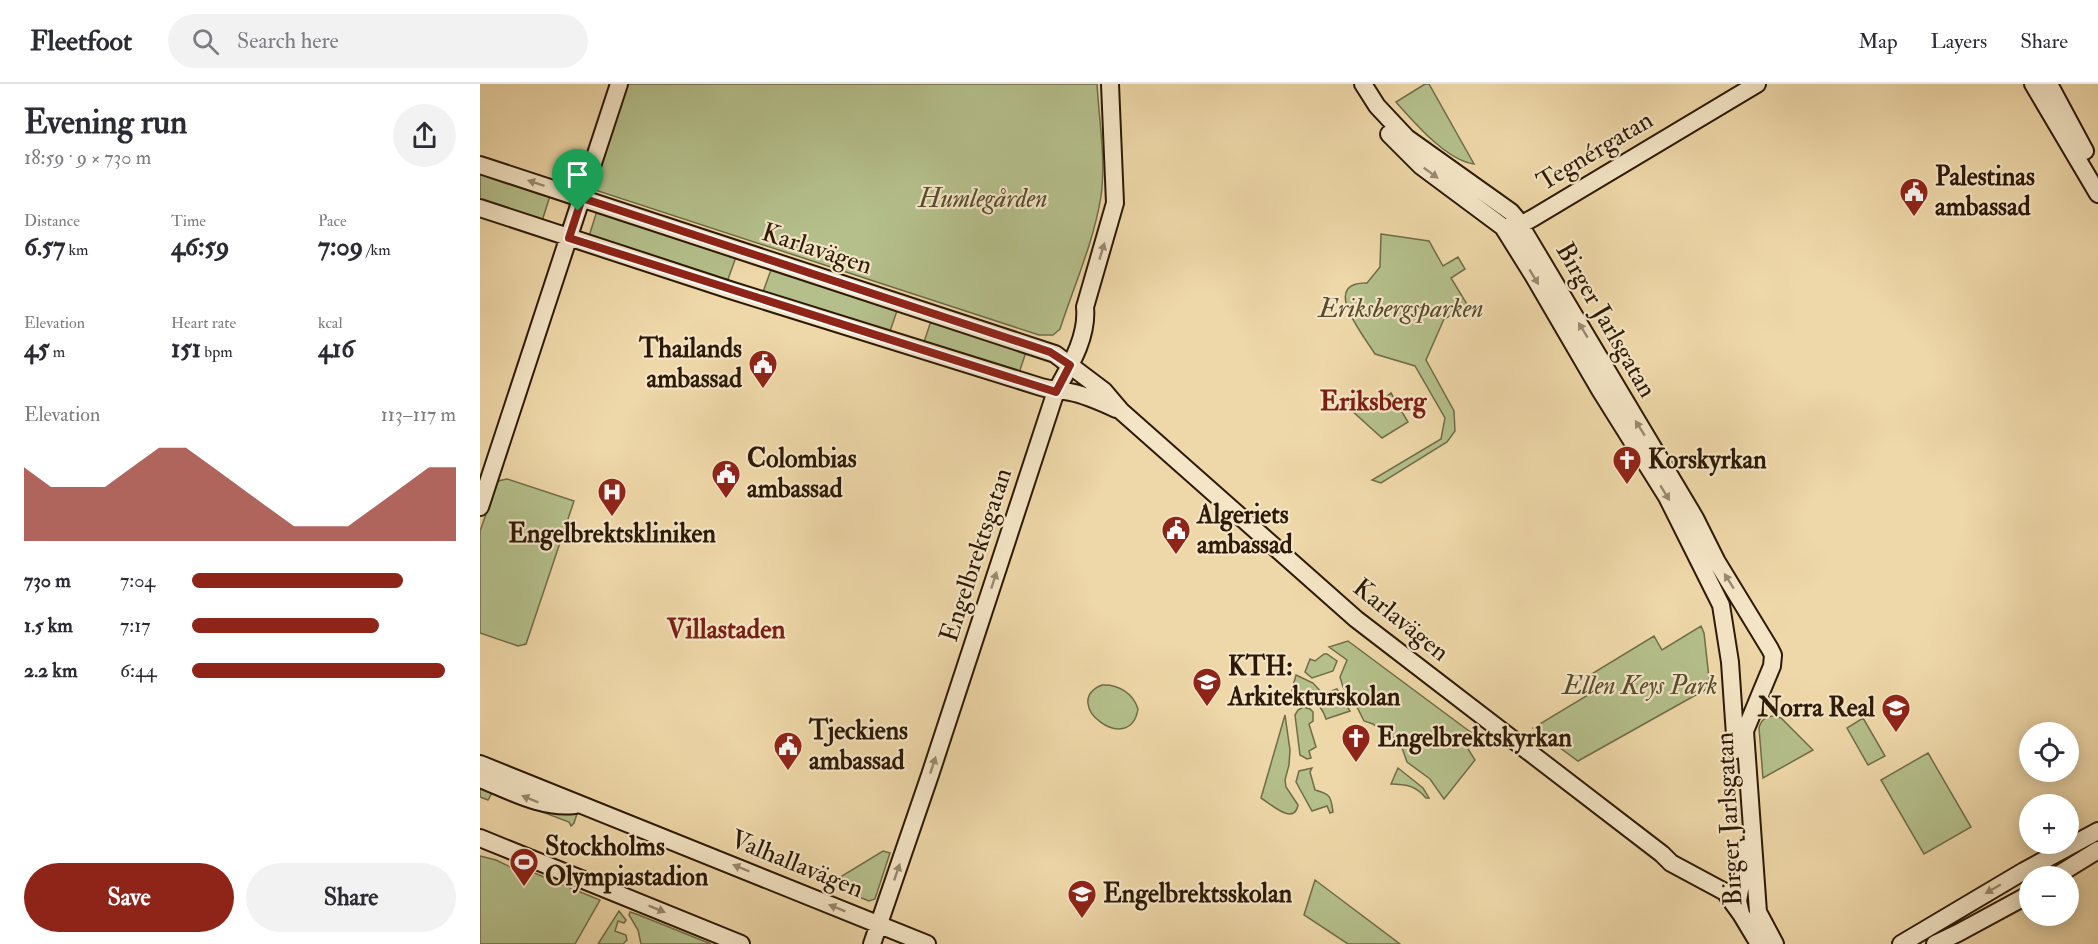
<!DOCTYPE html>
<meta charset="utf-8">
<style>
body{margin:0;font-family:"IM FELL Double Pica",serif;background:#f2f2f3;color:#2b2b33;height:100vh;display:flex;flex-direction:column;font-size:22px;white-space:nowrap}
*{box-sizing:border-box;margin:0}
p{font-size:20px;color:#7c7c81}
.icon{flex:none;width:33px;height:33px;fill:none;stroke:currentColor;stroke-width:2;stroke-linecap:round;stroke-linejoin:round}
.map{position:relative;flex:1;overflow:hidden}
.drawer{display:flex;flex-direction:column;background:#fff;width:480px}
.drawer>*{flex:none}
.tools{position:absolute;left:1539px;top:638px;display:grid;gap:12px}
.tools a{display:grid;place-items:center;width:60px;height:60px;border-radius:50%;background:#fff;box-shadow:0 3px 15px #0003;font-size:30px}
.pin{position:absolute;display:grid;place-items:center;width:51px;height:51px;color:#fff;margin:-62px -26px;border-radius:50% 50% 50% 0;rotate:-45deg;box-shadow:0 0 6px #0007}
.pin .icon{rotate:45deg}
.round{display:grid;place-items:center;flex:none;width:63px;height:63px;border-radius:32px;background:#f2f2f3}
.summary{display:flex;align-items:center;justify-content:space-between;height:102px;padding:0 24px}
h1{font-size:33px;font-weight:700;line-height:45px}
.stats{display:grid;grid-template-columns:repeat(3,1fr);gap:9px;height:102px;padding:6px 24px}
.stats div{display:grid;align-content:center}
.stats b{font-size:26px;font-weight:700}
.stats small{font-size:16px;font-weight:400}
.stats p{font-size:16px}
.chart{height:168px;padding:12px 24px}
.chart p{display:flex;justify-content:space-between}
.chart svg{width:100%;height:108px;margin-top:6px;fill:#8f2418;opacity:.7}
.primary-button{display:flex;gap:12px;margin-top:auto;padding:12px 24px}
.primary-button a{flex:1;height:69px;border-radius:36px;background:#8f2418;color:#fff;font-size:24px;font-weight:700;line-height:69px;text-align:center}
.primary-button a+a{background:#f2f2f3;color:#2b2b33}
ul{padding:0 24px;list-style:none;font-size:20px}
li{display:grid;grid-template-columns:96px 72px 1fr;align-items:center;height:45px}
li i{height:15px;border-radius:8px;background:#8f2418}
header{display:flex;align-items:center;gap:36px;box-sizing:border-box;height:84px;padding:0 30px;background:#fff;border-bottom:2px solid #e1e1e2}
header strong{font-size:28px}
nav{display:flex;gap:33px;margin-inline-start:auto;font-size:21px}
.search{width:420px;height:54px;background:#f2f2f3;display:flex;align-items:center;gap:15px;box-sizing:border-box;padding:0 21px;border-radius:33px;color:#7c7c81;font-size:22px}
main{display:flex;flex:1;min-height:0}
.map>svg:first-child{display:block}
</style>
<header>
<strong>Fleetfoot</strong>
<div class="search"><svg class="icon" aria-label="search" viewBox="0 0 24 24"><circle cx="10" cy="10" r="6"/><path d="M15 15l6 6"/></svg>Search here</div>
<nav><a>Map</a><a>Layers</a><a>Share</a></nav>
</header>
<main>
<section class="drawer">
<div class="summary"><div><h1>Evening run</h1><p>18:59 · 9 × 730 m</p></div><a class="round"><svg class="icon" aria-label="share" viewBox="0 0 24 24"><path d="M12 15V3M7 8l5-5 5 5M5 13v7h14v-7"/></svg></a></div>
<div class="stats">
<div><p>Distance</p><b>6.57<small> km</small></b></div>
<div><p>Time</p><b>46:59</b></div>
<div><p>Pace</p><b>7:09<small> /km</small></b></div>
</div>
<div class="stats">
<div><p>Elevation</p><b>45<small> m</small></b></div>
<div><p>Heart rate</p><b>151<small> bpm</small></b></div>
<div><p>kcal</p><b>416</b></div>
</div>
<div class="chart"><p><span>Elevation</span>113–117 m</p>
<svg viewBox="0 0 160 44" preserveAspectRatio="none"><path d="M0 44V14L10 22L20 22L30 22L40 14L50 6L60 6L70 14L80 22L90 30L100 38L110 38L120 38L130 30L140 22L150 14L160 14V44z"/></svg>
</div>
<ul>
<li><b>730 m</b>7:04<i style="width:80%"></i></li>
<li><b>1.5 km</b>7:17<i style="width:71%"></i></li>
<li><b>2.2 km</b>6:44<i style="width:96%"></i></li>
</ul>
<div class="primary-button"><a>Save</a><a>Share</a></div>
</section>
<div class="map">
<svg width="1618" height="860" viewBox="0 0 1618 860">
<rect width="100%" height="100%" fill="#eed7a8"/>
<filter id="stains"><feTurbulence type="fractalNoise" baseFrequency=".00333" numOctaves="4"/><feColorMatrix values="0 0 0 0 .2 0 0 0 0 .09 0 0 0 0 .02 0 0 0 .5 -.17"/></filter>
<radialGradient id="worn" r=".72"><stop offset=".6" stop-color="#630" stop-opacity="0"/><stop offset="1" stop-color="#630" stop-opacity=".3"/></radialGradient>
<!-- green -->
<path fill="#b4bf8b" stroke="#706c48" stroke-width="1.5" d="M146,0H617C619,36 626,76 621,112C614,157 594,202 580,245L573,251H559L115,106L113,99Z
M945,0H949L994,80C966,76 934,38 916,18Z
M0,88L70,112L62,137L0,118Z
M117,127L256,173L247,198L109,152Z
M901,150L949,157L963,182L978,173L985,185L971,194L988,222L964,235L946,276L974,327L975,347L967,358L901,399L892,396L961,355L965,334L935,282L895,270C884,252 839,198 887,199L900,183Z
M292,183L418,224L409,250L283,208Z
M452,234L547,265L538,292L443,261Z
M880,309L890,326L897,325L901,317L911,309L928,338L902,354L870,325L871,323L867,316Z
M27,395L94,417L46,560L38,562L0,549V447L18,397Z
M1221,542L1224,549L1230,603L1098,677L1053,644L1113,608L1105,594L1174,552L1182,566Z
M868,557L993,650L995,654L988,665L995,676L964,715L950,695L927,678L921,661L916,655L893,640L884,637L875,619L863,603L860,593L867,576L849,563Z
M844,570H847L857,577L853,587L832,594L825,588L830,575L835,577Z
M816,591L833,599L843,610L857,605L870,627L846,635C840,617 826,606 808,620Z
M622,601C638,600 653,609 658,625C650,674 578,619 622,601Z
M823,623L830,625L833,628V637L829,640L836,663L829,667L831,674L827,675L820,671L815,631L818,626Z
M805,631L810,666L809,681L805,696L806,703L818,721C814,742 791,720 781,714Z
M1293,632L1301,634L1333,666L1283,694L1279,644C1281,636 1285,633 1293,632Z
M1383,634L1405,672L1388,681L1367,644Z
M1448,669L1491,743L1444,770L1401,696Z
M832,684L830,688L835,706C851,710 851,713 853,728L850,729L847,722L832,727L816,698L819,687Z
M918,684L943,704L949,714H946C935,701 928,701 911,700Z
M0,700L98,727L94,739L91,742L89,738L12,709L8,716L0,713Z
M403,767L410,769L395,815L389,817L354,803L352,798Z
M0,772L16,776L45,790L47,786L120,816L95,860H0Z
M835,796L920,860H868L824,831Z
M139,827L146,836L144,839L138,837L135,847L146,851L147,856L143,860H118Z
M150,828L159,831L231,860H161L158,846L149,831Z"/>
<g fill="none" stroke-linecap="round" stroke-linejoin="round">
<!-- secondary casing -->
<g stroke="#2d1906" stroke-width="20">
<path id="secondary" d="M883,0L897,22L927,54L1031,128L1036,134L1215,434L1237,478L1290,565L1293,571L1292,582L1265,647L1278,828L1295,860
M1553,0L1618,110
M1569,0L1605,67
M909,50L941,82L1023,143L1053,191L1120,306L1187,413L1241,521L1250,578L1256,666
M0,81L575,270L624,307L641,327L876,535L1182,770L1191,779L1245,808L1261,830
M0,124L250,206L561,303C571,306 580,306 590,308C606,311 621,318 636,325
M1030,142L1040,141L1053,134L1277,0
M0,423L139,0
M0,680L447,860
M0,695C31,707 62,725 95,721
M0,754L261,860
M1265,764L1264,783L1258,817L1261,830L1279,860
M1576,792L1618,766
M392,860L450,691L576,307C590,282 608,253 605,223L635,119L630,0
M1421,860L1544,787L1618,747
M1455,860L1478,849L1550,810"/>
</g>
<!-- secondary -->
<use href="#secondary" stroke="#f4e5c6" stroke-width="16"/>
</g>
<!-- one-way arrows -->
<defs><path id="oneway-solid" d="M-6-.8H1V-3.2L6.5 0L1 3.2V.8H-6Z" transform="scale(1.5)"/></defs>
<g fill="#9a8970">
<use href="#oneway-solid" transform="translate(951 89) rotate(36)"/>
<use href="#oneway-solid" transform="translate(56 99) rotate(-162)"/>
<use href="#oneway-solid" transform="translate(622 167) rotate(-73)"/>
<use href="#oneway-solid" transform="translate(1054 193) rotate(59)"/>
<use href="#oneway-solid" transform="translate(1103 246) rotate(-121)"/>
<use href="#oneway-solid" transform="translate(1160 344) rotate(-122)"/>
<use href="#oneway-solid" transform="translate(1185 409) rotate(59)"/>
<use href="#oneway-solid" transform="translate(514 496) rotate(-72)"/>
<use href="#oneway-solid" transform="translate(1249 497) rotate(-122)"/>
<use href="#oneway-solid" transform="translate(453 681) rotate(-72)"/>
<use href="#oneway-solid" transform="translate(50 715) rotate(-158)"/>
<use href="#oneway-solid" transform="translate(261 784) rotate(-158)"/>
<use href="#oneway-solid" transform="translate(417 788) rotate(-71)"/>
<use href="#oneway-solid" transform="translate(1513 805) rotate(150)"/>
<use href="#oneway-solid" transform="translate(357 824) rotate(-158)"/>
<use href="#oneway-solid" transform="translate(177 825) rotate(22)"/>
</g>
<g fill="none" stroke-linecap="round" stroke-linejoin="round">
<!-- route casing -->
<g stroke="#fff" stroke-width="12">
<path id="route" d="M102,114L570,268L590,281L576,308L89,154Z"/>
</g>
<!-- route -->
<use href="#route" stroke="#8f2418" stroke-width="8"/>
</g>
<!-- icons -->
<defs>
<g id="civic-pin" transform="scale(1.5)"><path d="M0 17L-7.5 6A9.5 9.5 0 1 1 7.5 6Z" fill="#8f2418" stroke="#f4e5c6"/><path d="M-.6-6.5H3V-4.5H.6V-3L4-1V1h2V6H-6V1h2V-1L-.6-3ZM-1.2 2.5V6h2.4V2.5Z" fill="#fff"/></g>
<g id="church-pin" transform="scale(1.5)"><path d="M0 17L-7.5 6A9.5 9.5 0 1 1 7.5 6Z" fill="#8f2418" stroke="#f4e5c6"/><path d="M-1.2-6h2.4v3.5h3.3v2.4h-3.3V6h-2.4V-.1h-3.3v-2.4h3.3Z" fill="#fff"/></g>
<g id="hospital-pin" transform="scale(1.5)"><path d="M0 17L-7.5 6A9.5 9.5 0 1 1 7.5 6Z" fill="#8f2418" stroke="#f4e5c6"/><path d="M-5-5h3v3.5h4V-5h3V5h-3V1.5h-4V5h-3Z" fill="#fff"/></g>
<g id="university-pin" transform="scale(1.5)"><path d="M0 17L-7.5 6A9.5 9.5 0 1 1 7.5 6Z" fill="#8f2418" stroke="#f4e5c6"/><path d="M0-5L7-2L0 1L-7-2ZM-4 1L0 2.5L4 1V4Q0 6-4 4Z" fill="#fff"/></g>
<g id="school-pin" transform="scale(1.5)"><path d="M0 17L-7.5 6A9.5 9.5 0 1 1 7.5 6Z" fill="#8f2418" stroke="#f4e5c6"/><path d="M0-5L7-2L0 1L-7-2ZM-4 1L0 2.5L4 1V4Q0 6-4 4Z" fill="#fff"/></g>
<g id="stadium-pin" transform="scale(1.5)"><path d="M0 17L-7.5 6A9.5 9.5 0 1 1 7.5 6Z" fill="#8f2418" stroke="#f4e5c6"/><path d="M0-5a6.5 5 0 1 0 0 10a6.5 5 0 1 0 0-10ZM-3.5-1.8h7v3.6h-7Z" fill="#fff"/></g>
</defs>
<g fill-rule="evenodd">
<use href="#civic-pin" x="1434" y="108"/>
<use href="#civic-pin" x="283" y="280"/>
<use href="#church-pin" x="1147" y="376"/>
<use href="#civic-pin" x="246" y="390"/>
<use href="#hospital-pin" x="132" y="408"/>
<use href="#civic-pin" x="696" y="446"/>
<use href="#university-pin" x="727" y="598"/>
<use href="#school-pin" x="1416" y="624"/>
<use href="#church-pin" x="876" y="654"/>
<use href="#civic-pin" x="308" y="662"/>
<use href="#stadium-pin" x="44" y="778"/>
<use href="#school-pin" x="602" y="810"/>
</g>
<g text-anchor="middle" dominant-baseline="central" stroke-width="4.5" stroke-linejoin="round" paint-order="stroke">
<!-- street labels -->
<g font-size="26" fill="#2d1906" stroke="#f4e5c6">
<text transform="translate(1115 67) rotate(-31)">Tegnérgatan</text>
<text transform="translate(337 165) rotate(18)">Karlavägen</text>
<text transform="translate(1126 236) rotate(60)">Birger Jarlsgatan</text>
<text transform="translate(496 471) rotate(-72)">Engelbrektsgatan</text>
<text transform="translate(921 536) rotate(39)">Karlavägen</text>
<text transform="translate(1249 735) rotate(-93)">Birger Jarlsgatan</text>
<text transform="translate(317 780) rotate(22)">Valhallavägen</text>
</g>
<!-- poi labels -->
<g font-size="26" font-weight="bold" fill="#2d1906" stroke="#f4e5c6" text-anchor="start">
<text x="1455" y="93">Palestinas<tspan x="1455" dy="30">ambassad</tspan></text>
<text x="262" y="265" text-anchor="end">Thailands<tspan x="262" dy="30">ambassad</tspan></text>
<text x="267" y="375">Colombias<tspan x="267" dy="30">ambassad</tspan></text>
<text x="1168" y="376">Korskyrkan</text>
<text x="717" y="431">Algeriets<tspan x="717" dy="30">ambassad</tspan></text>
<text x="132" y="450" text-anchor="middle">Engelbrektskliniken</text>
<text x="748" y="583">KTH:<tspan x="748" dy="30">Arkitekturskolan</tspan></text>
<text x="1395" y="624" text-anchor="end">Norra Real</text>
<text x="329" y="647">Tjeckiens<tspan x="329" dy="30">ambassad</tspan></text>
<text x="897" y="654">Engelbrektskyrkan</text>
<text x="65" y="763">Stockholms<tspan x="65" dy="30">Olympiastadion</tspan></text>
<text x="623" y="810">Engelbrektsskolan</text>
</g>
<!-- park labels -->
<g font-size="26" font-style="italic" fill="#564b2e" stroke="#f4e5c6">
<text x="503" y="115">Humlegården</text>
<text x="921" y="225">Eriksbergsparken</text>
<text x="1160" y="602">Ellen Keys Park</text>
</g>
<!-- neighbourhood labels -->
<g font-size="27" font-weight="bold" fill="#7a1f14" stroke="#f4e5c6">
<text x="893" y="317">Eriksberg</text>
<text x="246" y="545">Villastaden</text>
</g>
</g>
<rect width="100%" height="100%" filter="url(#stains)"/>
<rect width="100%" height="100%" fill="url(#worn)"/>
</svg>
<div class="tools">
<a><svg class="icon" aria-label="locate" viewBox="0 0 24 24"><circle cx="12" cy="12" r="6"/><path d="M12 2v4M12 18v4M2 12h4M18 12h4"/></svg></a>
<a>+</a>
<a>−</a>
</div>
<div class="pin" style="left:98px;top:127px;background:#1e9e55"><svg class="icon" aria-label="arrive" viewBox="0 0 24 24"><path d="M6 21V4h12l-3 4 3 4H6"/></svg></div>
</div>
</main>
